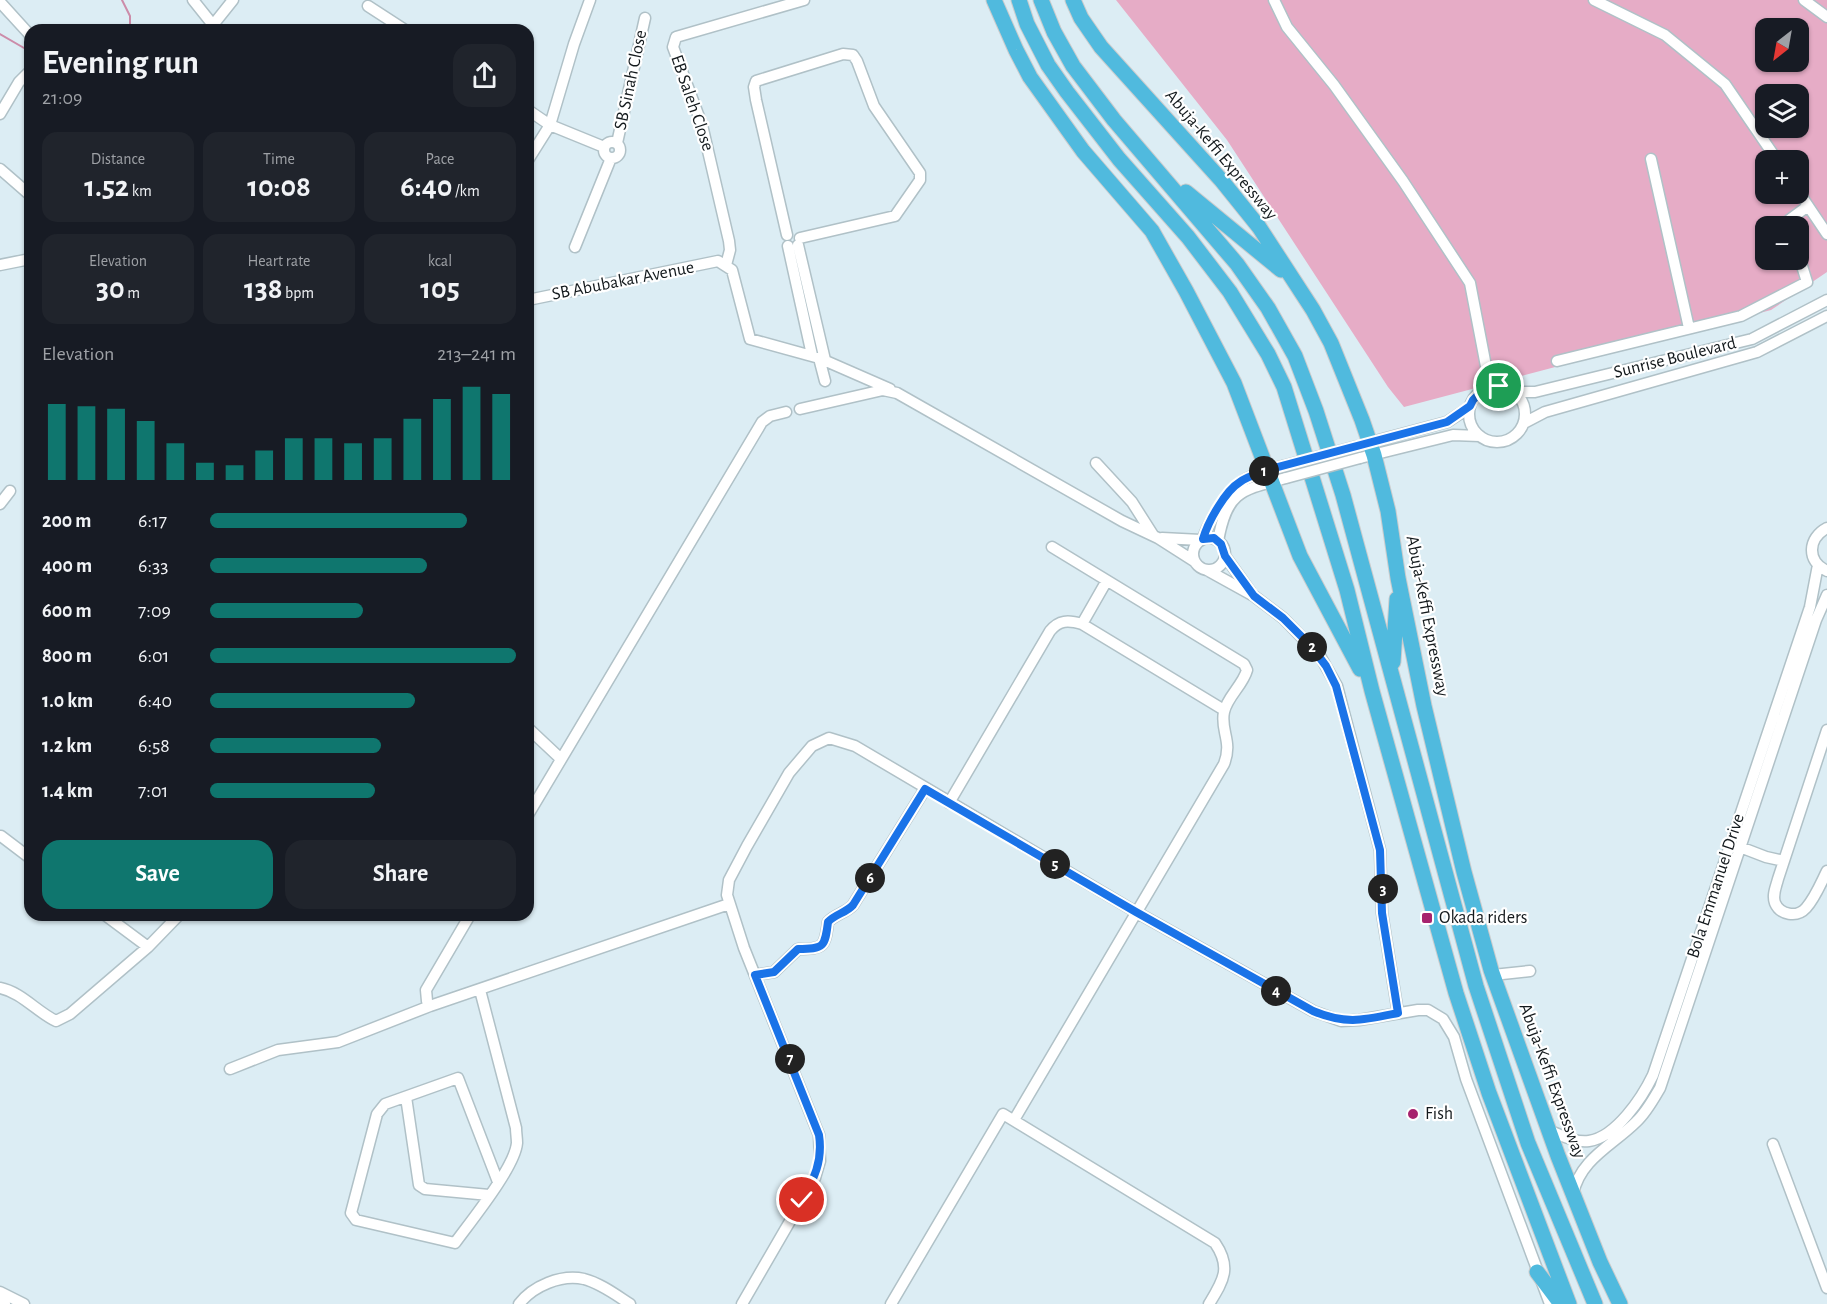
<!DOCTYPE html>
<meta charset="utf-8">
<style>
body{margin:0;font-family:"Alegreya Sans",sans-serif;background:#20242c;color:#f1f3f6;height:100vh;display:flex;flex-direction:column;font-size:22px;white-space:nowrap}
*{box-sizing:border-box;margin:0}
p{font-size:20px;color:#9ea1a6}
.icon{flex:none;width:33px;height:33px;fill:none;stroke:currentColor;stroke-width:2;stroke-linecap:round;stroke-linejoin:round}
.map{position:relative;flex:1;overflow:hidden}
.details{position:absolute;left:24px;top:24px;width:510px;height:897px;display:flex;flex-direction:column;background:#171b24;border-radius:18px;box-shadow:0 2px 4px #0004}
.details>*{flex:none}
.needle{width:39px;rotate:211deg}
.controls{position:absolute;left:1755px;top:18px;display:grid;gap:12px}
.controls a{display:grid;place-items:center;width:54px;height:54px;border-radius:12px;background:#171b24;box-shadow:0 2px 4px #0004;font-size:30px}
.pin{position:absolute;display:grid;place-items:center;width:51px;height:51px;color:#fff;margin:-26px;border:3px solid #fff;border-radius:50%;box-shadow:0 2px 6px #0007}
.km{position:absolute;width:30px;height:30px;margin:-15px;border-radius:50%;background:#222;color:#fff;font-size:16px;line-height:30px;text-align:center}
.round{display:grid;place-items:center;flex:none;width:63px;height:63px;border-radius:18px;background:#20242c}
.summary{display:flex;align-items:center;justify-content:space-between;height:102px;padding:0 18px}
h1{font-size:33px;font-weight:700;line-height:45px}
.metrics{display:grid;grid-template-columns:repeat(3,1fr);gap:9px;height:102px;padding:6px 18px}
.metrics div{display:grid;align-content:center;border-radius:15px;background:#20242c;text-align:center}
.metrics b{font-size:30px;font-weight:700}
.metrics small{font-size:16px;font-weight:400}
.metrics p{font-size:16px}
.chart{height:168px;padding:12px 18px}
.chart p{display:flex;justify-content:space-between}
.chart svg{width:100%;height:108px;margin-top:6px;stroke:#0f766e;stroke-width:6}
.action{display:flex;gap:12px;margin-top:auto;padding:12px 18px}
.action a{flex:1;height:69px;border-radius:18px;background:#0f766e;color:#fff;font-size:24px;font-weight:700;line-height:69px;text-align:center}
.action a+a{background:#20242c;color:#f1f3f6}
ul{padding:0 18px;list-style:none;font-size:20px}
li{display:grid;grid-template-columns:96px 72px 1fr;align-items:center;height:45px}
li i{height:15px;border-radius:8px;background:#0f766e}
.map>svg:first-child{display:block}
</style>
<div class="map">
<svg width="1827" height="1304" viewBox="0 0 1827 1304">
<rect width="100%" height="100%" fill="#dcedf4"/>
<!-- green -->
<path fill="#e6acc6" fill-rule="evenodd" d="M1116,0H1827V272L1771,310L1404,407L1388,387L1227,140ZM1766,28H1798V62H1766ZM1766,94H1798V128H1766ZM1766,160H1798V194H1766ZM1766,226H1798V260H1766Z"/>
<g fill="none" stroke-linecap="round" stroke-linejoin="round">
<!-- stream -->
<path stroke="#cc8ca9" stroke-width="2" d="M122,0L130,16V30
M0,34L24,48"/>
<!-- minor casing -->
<g stroke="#b0c1c7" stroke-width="13">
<path id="minor" d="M193,0L213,25
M1274,0L1287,27L1334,85L1403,181L1470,283L1490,387
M1594,0L1665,35L1725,84L1777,160
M1804,0L1827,17
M0,2L30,35
M368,6L405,30
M209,30L233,0
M528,110L550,125L604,147
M0,114L19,82L30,71
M604 150a8 8 0 1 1 16 0a8 8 0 1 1-16 0Z
M617,143L645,18
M1651,159L1689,328
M528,160L550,125L574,44L590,0
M0,169L30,195
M1798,191L1827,234
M1791,226L1789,220L1808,206
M787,235L756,100L754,87L756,81L843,54L853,55L857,61L874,106L920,173V180L895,216L800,238
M798,245L825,360
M788,246L812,355
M575,247L611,158
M0,265L30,259
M726,265L730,250L729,241L702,125L673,47L676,37L804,0
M528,300L718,261L732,270L750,339L819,358L890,389
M819,358L825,381
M1557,361L1741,316L1807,282L1798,253
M1469 414a28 28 0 1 1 56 0a28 28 0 1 1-56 0Z
M1515,392H1535L1752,339L1827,300
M800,409L883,390L897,393L1122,521L1158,538L1194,561
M1524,423L1545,412L1757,352L1827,316
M1364,444L1447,422L1470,407
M1360,458L1453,435L1480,436
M1096,463L1132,502L1153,535
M0,504L10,491
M1827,528C1808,538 1806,561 1827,571
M1193 554a16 16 0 1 1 32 0a16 16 0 1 1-32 0Z
M1162,538L1201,540
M1203,539C1206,528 1212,519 1218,509C1237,479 1249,475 1283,466
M1218,541C1227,491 1241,490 1286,478
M1225,556L1250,591
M1207,570L1254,596L1283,618L1320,656L1337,686L1380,850L1382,913L1398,1013
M1082,624L1106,582
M528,728L561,759
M1827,730L1778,879C1776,887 1772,895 1775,903C1780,915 1797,918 1806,908C1815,898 1821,883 1827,871
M949,803L1050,631C1059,620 1068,620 1082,624L1224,710
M528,815L762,422L770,416L786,412
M1,836L30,858
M1740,847L1766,857L1784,861
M105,915L148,947
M755,975L774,972L798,949C824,949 825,947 828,922C835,914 846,913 853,905L925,789
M1493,975L1530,971
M0,988C21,992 37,1012 56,1021L70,1014L148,947L179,915
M480,990L516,1128C516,1133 517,1138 517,1143C515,1167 471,1221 455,1243L356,1220L351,1213L377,1114L385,1104L458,1078L498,1182
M430,1006L427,1001L426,990L470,915
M230,1069L278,1050L338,1042L430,1006L729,904
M406,1097L419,1185L425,1189L489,1195
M1014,1120L1224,764C1233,741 1220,731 1224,712C1227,697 1243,685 1247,670L1244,664L1052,547
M1548,1130C1561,1135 1575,1143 1589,1141C1616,1137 1642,1098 1653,1075L1810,607L1818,565
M1773,1144L1827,1288
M1573,1194C1580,1159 1613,1145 1636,1122C1646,1113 1653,1100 1660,1088L1816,620L1827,595
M0,1292L24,1304
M0,1302L5,1304
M519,1304C533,1286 561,1274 584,1279C600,1283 616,1295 630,1304
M742,1304L815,1178L820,1161L819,1135L744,948L727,895L729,880L747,846L789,773L812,746L829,738L855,746L1136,912L1313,1011L1341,1021L1359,1020L1418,1010H1428L1443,1019L1454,1037L1466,1079L1550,1304
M891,1304L1003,1114L1215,1243C1232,1268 1223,1281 1209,1304"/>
</g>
<!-- highway casing -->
<g stroke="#cbcccd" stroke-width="17">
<path id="highway" d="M994,0L1016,50L1030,77L1083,151L1152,231L1186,291L1234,383L1300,556L1360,669
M1019,0L1027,24L1048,65L1067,92L1119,159L1188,237L1230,292L1268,354L1284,387L1347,590L1372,691L1456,993L1489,1093L1569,1304
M1041,0L1054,32L1073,66L1114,120L1237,264L1268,308L1295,356L1316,411L1343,495L1476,986L1528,1143L1595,1304
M1073,0L1081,18L1101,47L1222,181L1259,227L1313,310L1331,343L1362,420L1374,455L1388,511L1398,578L1424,706L1464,872L1491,970L1558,1156L1600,1262L1620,1304
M1186,192L1281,270
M1393,662L1397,599
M1537,1272L1561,1304"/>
</g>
<!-- minor -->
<use href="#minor" stroke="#fff" stroke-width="10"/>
<!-- highway -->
<use href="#highway" stroke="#50bade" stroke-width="15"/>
<!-- minor-bridge casing -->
<g stroke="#b0c1c7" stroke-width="13" stroke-linecap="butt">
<path id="minor-bridge" d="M1283,466L1358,446
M1286,478L1360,458"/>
</g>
<!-- minor-bridge -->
<use href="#minor-bridge" stroke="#fff" stroke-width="10"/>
</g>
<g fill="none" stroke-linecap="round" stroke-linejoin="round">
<!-- route casing -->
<g stroke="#fff" stroke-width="12">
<path id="route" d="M802,1200C814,1179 823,1161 819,1135L755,975L774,972L798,949C824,949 825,947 828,922C835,914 846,913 853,905L925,789L1136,912L1313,1011C1346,1025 1364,1020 1398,1013L1382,913L1380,850L1336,686L1326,666L1311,646L1283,618L1254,596L1225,556L1221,544L1214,538L1203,539C1208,522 1225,491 1240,482C1248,476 1258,474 1267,470L1447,422L1470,406L1473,400L1484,389L1499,386"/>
</g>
<!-- route -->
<use href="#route" stroke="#1a73e8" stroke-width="8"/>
</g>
<!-- markers -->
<g fill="#a7236e" stroke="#fff" stroke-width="2">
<rect x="1421" y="912" width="12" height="12" rx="3"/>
<circle cx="1413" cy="1114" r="6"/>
</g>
<g text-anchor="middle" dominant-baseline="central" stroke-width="4.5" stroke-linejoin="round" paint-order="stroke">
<!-- street labels -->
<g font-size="18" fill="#13191c" stroke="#fff">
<text transform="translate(631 80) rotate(-78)">SB Sinah Close</text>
<text transform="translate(692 103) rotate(71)">EB Saleh Close</text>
<text transform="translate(1221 155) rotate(50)">Abuja-Keffi Expressway</text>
<text transform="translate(623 281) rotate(-11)">SB Abubakar Avenue</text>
<text transform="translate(1675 358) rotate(-14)">Sunrise Boulevard</text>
<text transform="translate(1427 616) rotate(79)">Abuja-Keffi Expressway</text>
<text transform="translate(1716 886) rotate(-72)">Bola Emmanuel Drive</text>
<text transform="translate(1552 1081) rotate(70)">Abuja-Keffi Expressway</text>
</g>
<!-- poi labels -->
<g font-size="18" fill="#13191c" stroke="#fff" text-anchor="start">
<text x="1439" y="918">Okada riders</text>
<text x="1425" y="1114">Fish</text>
</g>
</g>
</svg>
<div class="controls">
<a><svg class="needle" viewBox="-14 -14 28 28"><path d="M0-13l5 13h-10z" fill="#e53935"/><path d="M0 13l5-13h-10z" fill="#9ea1a6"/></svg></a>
<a><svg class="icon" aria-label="layers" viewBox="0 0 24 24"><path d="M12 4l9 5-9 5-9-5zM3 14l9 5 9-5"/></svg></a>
<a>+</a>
<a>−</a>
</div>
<div class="pin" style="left:1499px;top:386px;background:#1e9e55"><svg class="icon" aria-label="arrive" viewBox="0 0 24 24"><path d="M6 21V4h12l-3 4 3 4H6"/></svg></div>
<div class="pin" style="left:802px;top:1200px;background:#d93025"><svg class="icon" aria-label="check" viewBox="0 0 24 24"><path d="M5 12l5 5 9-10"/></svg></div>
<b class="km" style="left:1264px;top:471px">1</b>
<b class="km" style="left:1312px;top:647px">2</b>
<b class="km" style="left:1383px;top:889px">3</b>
<b class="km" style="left:1276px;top:991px">4</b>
<b class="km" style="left:1055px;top:864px">5</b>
<b class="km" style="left:870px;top:878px">6</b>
<b class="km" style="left:790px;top:1059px">7</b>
<section class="details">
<div class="summary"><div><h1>Evening run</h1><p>21:09</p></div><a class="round"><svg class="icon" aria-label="share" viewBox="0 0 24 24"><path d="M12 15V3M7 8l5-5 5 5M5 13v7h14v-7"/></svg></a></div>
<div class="metrics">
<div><p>Distance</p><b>1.52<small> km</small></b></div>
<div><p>Time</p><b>10:08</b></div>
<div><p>Pace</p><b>6:40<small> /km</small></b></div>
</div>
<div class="metrics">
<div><p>Elevation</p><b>30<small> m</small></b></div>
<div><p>Heart rate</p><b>138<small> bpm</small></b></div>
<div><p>kcal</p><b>105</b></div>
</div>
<div class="chart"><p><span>Elevation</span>213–241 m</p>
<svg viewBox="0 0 160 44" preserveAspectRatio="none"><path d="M5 44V13M15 44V14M25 44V15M35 44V20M45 44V29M55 44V37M65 44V38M75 44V32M85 44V27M95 44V27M105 44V29M115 44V27M125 44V19M135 44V11M145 44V6M155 44V9"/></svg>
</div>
<ul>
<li><b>200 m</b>6:17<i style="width:84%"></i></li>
<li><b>400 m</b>6:33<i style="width:71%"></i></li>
<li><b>600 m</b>7:09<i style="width:50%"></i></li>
<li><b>800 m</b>6:01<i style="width:100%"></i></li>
<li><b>1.0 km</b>6:40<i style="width:67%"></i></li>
<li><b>1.2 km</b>6:58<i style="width:56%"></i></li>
<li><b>1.4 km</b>7:01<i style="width:54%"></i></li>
</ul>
<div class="action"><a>Save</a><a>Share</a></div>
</section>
</div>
